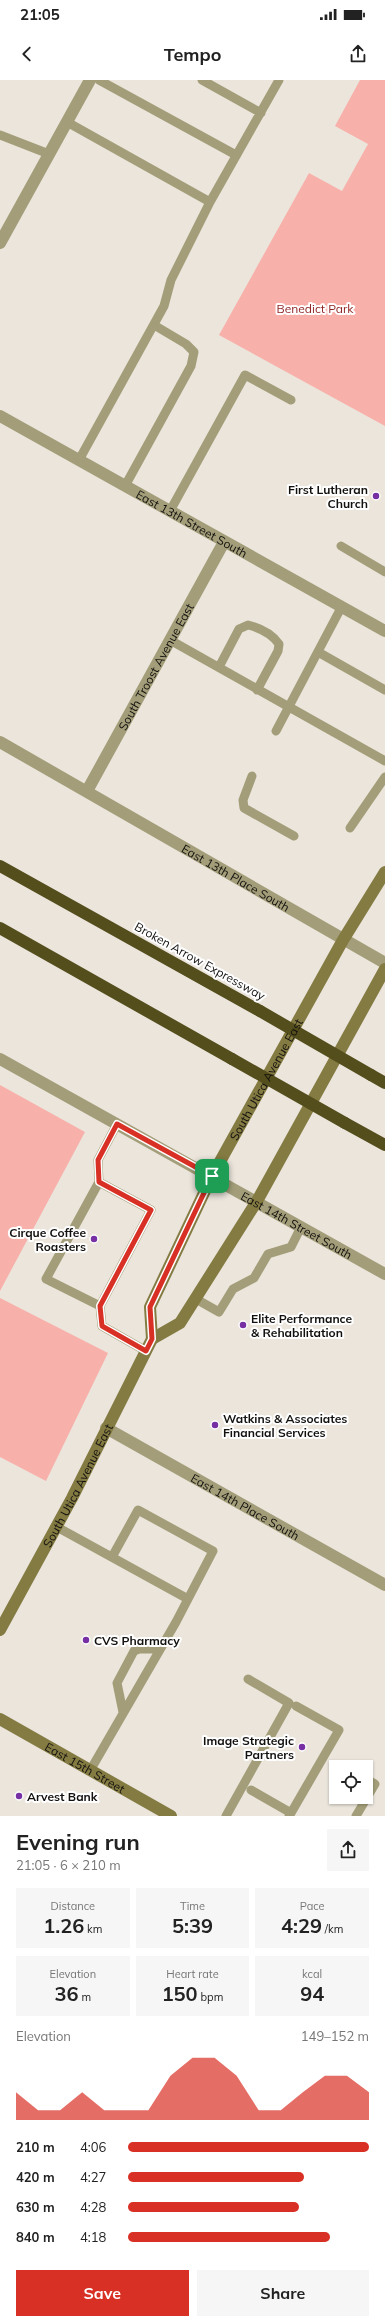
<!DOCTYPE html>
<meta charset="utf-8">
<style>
body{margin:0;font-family:Mulish,sans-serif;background:#f6f6f6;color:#222;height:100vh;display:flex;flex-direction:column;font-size:15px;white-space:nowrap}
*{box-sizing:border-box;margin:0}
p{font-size:13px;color:#767676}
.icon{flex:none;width:22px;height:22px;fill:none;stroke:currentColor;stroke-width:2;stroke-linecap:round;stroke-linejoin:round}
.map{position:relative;height:1736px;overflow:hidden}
.sheet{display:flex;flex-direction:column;background:#fff;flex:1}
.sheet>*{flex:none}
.tools{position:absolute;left:329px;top:1680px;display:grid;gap:8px}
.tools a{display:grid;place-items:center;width:44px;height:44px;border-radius:0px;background:#fff;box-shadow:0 1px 3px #0004;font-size:20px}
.pin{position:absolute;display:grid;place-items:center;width:34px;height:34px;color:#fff;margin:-17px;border-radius:8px;box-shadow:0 2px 6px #0006}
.round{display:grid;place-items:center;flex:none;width:42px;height:42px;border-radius:0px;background:#f6f6f6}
.overview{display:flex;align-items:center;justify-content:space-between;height:68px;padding:0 16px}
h1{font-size:22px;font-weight:700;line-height:30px}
.stats{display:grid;grid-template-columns:repeat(3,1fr);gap:6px;height:68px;padding:4px 16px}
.stats div{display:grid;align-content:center;border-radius:0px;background:#f6f6f6;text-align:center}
.stats b{font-size:20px;font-weight:700}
.stats small{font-size:11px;font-weight:400}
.stats p{font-size:11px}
.chart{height:112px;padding:8px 16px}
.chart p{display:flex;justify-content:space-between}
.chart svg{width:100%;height:72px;margin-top:4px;fill:#d93025;opacity:.7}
.cta{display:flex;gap:8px;margin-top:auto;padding:8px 16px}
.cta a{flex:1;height:46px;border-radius:0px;background:#d93025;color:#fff;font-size:16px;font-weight:700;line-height:46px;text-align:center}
.cta a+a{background:#f6f6f6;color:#222}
ul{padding:0 16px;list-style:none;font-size:13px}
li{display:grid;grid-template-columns:64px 48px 1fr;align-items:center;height:30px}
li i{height:10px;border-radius:5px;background:#d93025}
.status{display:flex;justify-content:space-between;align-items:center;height:28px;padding:0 20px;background:#fff;direction:ltr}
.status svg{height:11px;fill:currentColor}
header{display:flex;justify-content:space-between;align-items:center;height:52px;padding:0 16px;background:#fff;font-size:18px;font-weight:700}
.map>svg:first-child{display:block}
</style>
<div class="status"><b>21:05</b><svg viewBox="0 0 49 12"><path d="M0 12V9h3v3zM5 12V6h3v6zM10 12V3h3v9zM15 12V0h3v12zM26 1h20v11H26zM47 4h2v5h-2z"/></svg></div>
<header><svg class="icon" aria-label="back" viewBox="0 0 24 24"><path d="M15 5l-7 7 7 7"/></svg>Tempo<svg class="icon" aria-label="share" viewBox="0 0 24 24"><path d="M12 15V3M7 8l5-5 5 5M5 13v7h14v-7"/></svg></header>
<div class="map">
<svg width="385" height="1736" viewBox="0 0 385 1736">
<rect width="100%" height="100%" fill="#ebe5dc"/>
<!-- green -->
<path fill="#f8b1aa" d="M360,0H385V346L219,255L309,93L342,111L368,64L335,46Z
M0,1005L85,1052L0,1211Z
M0,1218L108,1273L46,1401L0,1377Z"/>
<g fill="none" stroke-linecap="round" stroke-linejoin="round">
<!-- service -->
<path stroke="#a39e79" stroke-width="9" d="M99,0L236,75
M202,0L261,33
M67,42L210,122
M0,55L49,74
M79,380L164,226L171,200L210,122L279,0
M125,406L191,286L194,272L186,264L154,245
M170,431L245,295L291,320
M341,466L385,492
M170,560L385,681
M318,572L385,610
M219,587L239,549L248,545C260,548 272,554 279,564L278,571L257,610
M276,651L342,526
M252,696L243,720L244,728L294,756
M350,748L385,697
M117,1044L98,1080L99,1102L46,1199L100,1226L102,1246L146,1271
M99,1102L151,1130L100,1226
M196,1219L219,1232L233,1209L254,1198L268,1174L291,1167L301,1147
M57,1447L188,1519
M123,1632L117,1603L134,1571L139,1569H160
M91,1689L176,1542L213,1471L138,1430L112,1477
M251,1710L291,1733L289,1736
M291,1733L339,1650L296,1626
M226,1736L289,1623L248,1599
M356,1736L375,1704L366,1699"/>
<!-- minor -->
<g stroke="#a39e79" stroke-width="12">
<path d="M0,163L90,0"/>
<path id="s1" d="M87,711L224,462"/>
<path id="s2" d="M106,1348L385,1505"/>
</g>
<!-- tertiary -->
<g stroke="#a39e79" stroke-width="12">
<path id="s3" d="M0,336L385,551"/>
<path id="s4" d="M0,662L385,883"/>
<path id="s5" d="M0,979L385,1194"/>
</g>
<!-- secondary -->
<g stroke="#847b42" stroke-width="12">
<path d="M152,1259L180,1243L257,1121L385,889"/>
<path id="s6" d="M0,1550L72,1418L152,1259L150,1227L212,1096L343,860L385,792"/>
<path id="s7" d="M0,1639L171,1736"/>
</g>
<!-- motorway -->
<path stroke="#544d1c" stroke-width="12" d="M0,786L260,931
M0,848L232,979
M371,995L385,1003
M345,1043L385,1065"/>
<!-- motorway-bridge -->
<path stroke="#544d1c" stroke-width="12" d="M260,931L371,995
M232,979L345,1043"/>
</g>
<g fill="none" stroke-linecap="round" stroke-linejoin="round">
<!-- route casing -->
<g stroke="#fff" stroke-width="8">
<path id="route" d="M117,1044L212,1096L150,1227L152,1259L146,1271L102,1246L100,1226L151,1130L99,1102L98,1080Z"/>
</g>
<!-- route -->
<use href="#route" stroke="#d93025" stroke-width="5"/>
</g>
<!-- markers -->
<g fill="#7630a3" stroke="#fff" stroke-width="1.5">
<circle cx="376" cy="416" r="4"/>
<circle cx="94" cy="1159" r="4"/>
<circle cx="243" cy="1245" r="4"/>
<circle cx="215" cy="1345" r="4"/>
<circle cx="86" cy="1560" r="4"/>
<circle cx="302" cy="1667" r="4"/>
<circle cx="19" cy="1716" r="4"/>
</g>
<g text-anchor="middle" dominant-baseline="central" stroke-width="4" stroke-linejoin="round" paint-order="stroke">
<!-- park labels -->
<g font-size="12" fill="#912425" stroke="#fff">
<text x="315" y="228">Benedict Park</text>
</g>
<!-- poi labels -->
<g font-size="12" font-weight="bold" fill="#13110f" stroke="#fff" text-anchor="start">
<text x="368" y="409" text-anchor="end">First Lutheran<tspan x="368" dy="14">Church</tspan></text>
<text x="86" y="1152" text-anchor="end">Cirque Coffee<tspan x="86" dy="14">Roasters</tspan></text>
<text x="251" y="1238">Elite Performance<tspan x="251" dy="14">&amp; Rehabilitation</tspan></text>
<text x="223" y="1338">Watkins &amp; Associates<tspan x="223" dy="14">Financial Services</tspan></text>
<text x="94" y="1560">CVS Pharmacy</text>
<text x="294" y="1660" text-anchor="end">Image Strategic<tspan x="294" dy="14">Partners</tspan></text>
<text x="27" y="1716">Arvest Bank</text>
</g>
<!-- street labels -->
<g font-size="12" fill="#13110f" stroke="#fff">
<text stroke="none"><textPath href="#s3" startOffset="220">East 13th Street South</textPath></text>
<text stroke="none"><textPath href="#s1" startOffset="142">South Troost Avenue East</textPath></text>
<text stroke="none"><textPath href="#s4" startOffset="272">East 13th Place South</textPath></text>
<text transform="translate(200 881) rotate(29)">Broken Arrow Expressway</text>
<text stroke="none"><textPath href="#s6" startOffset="616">South Utica Avenue East</textPath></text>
<text stroke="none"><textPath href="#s5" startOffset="340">East 14th Street South</textPath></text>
<text stroke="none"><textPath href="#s6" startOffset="164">South Utica Avenue East</textPath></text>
<text stroke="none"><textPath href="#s2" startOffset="160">East 14th Place South</textPath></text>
<text stroke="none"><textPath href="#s7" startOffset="98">East 15th Street</textPath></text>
</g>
</g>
</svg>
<div class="tools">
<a><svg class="icon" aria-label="locate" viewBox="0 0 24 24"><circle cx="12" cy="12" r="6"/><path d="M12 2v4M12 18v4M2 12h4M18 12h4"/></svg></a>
</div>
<div class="pin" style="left:212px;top:1096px;background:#1e9e55"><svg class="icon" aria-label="arrive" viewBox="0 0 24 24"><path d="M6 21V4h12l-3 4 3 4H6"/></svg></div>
</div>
<section class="sheet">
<div class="overview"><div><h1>Evening run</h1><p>21:05 · 6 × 210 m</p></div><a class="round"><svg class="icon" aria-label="share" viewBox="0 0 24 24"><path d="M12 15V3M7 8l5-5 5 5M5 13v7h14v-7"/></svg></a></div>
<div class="stats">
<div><p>Distance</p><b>1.26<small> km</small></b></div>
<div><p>Time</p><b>5:39</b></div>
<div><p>Pace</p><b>4:29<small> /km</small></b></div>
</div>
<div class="stats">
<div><p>Elevation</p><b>36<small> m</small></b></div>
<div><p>Heart rate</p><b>150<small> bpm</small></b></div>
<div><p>kcal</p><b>94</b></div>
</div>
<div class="chart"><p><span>Elevation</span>149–152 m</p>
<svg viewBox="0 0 160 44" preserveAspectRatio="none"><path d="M0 44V27L10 38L20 38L30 27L40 38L50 38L60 38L70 17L80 6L90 6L100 17L110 38L120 38L130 27L140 17L150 17L160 27V44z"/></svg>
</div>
<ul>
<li><b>210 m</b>4:06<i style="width:100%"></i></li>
<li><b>420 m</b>4:27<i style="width:73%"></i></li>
<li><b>630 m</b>4:28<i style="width:71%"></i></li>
<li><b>840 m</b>4:18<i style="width:84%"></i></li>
</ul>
<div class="cta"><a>Save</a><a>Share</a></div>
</section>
